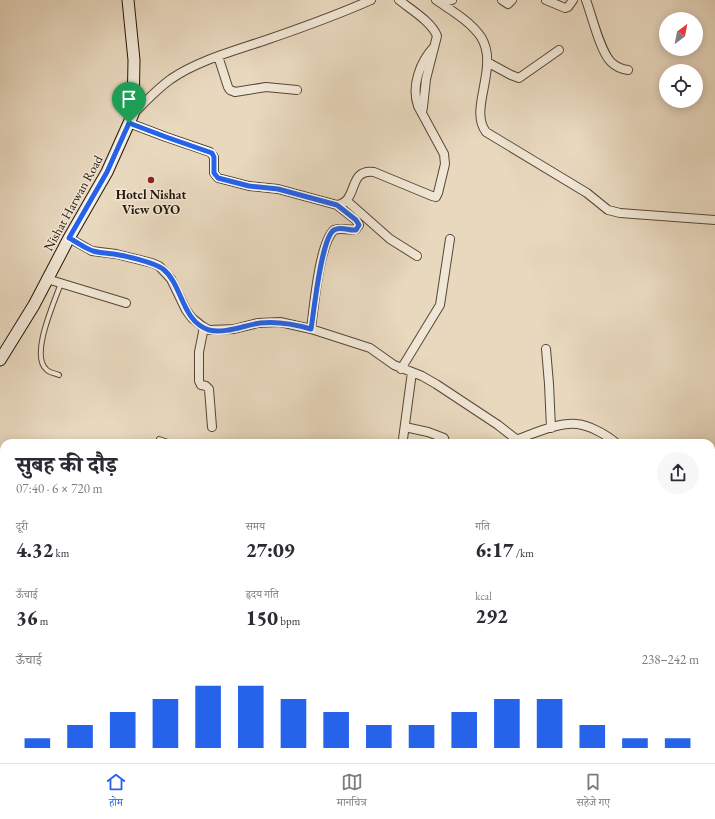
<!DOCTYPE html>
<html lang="hi">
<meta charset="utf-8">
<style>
body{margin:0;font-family:"EB Garamond","Noto Serif Devanagari",serif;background:#f7f7f7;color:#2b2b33;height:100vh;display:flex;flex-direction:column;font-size:15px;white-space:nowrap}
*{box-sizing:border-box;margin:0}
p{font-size:13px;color:#7c7c81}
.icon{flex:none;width:22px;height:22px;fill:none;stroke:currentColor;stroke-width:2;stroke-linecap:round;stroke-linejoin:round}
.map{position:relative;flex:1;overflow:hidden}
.side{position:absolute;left:0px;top:439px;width:715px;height:324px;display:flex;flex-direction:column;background:#fff;border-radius:12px 12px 0 0;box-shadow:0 2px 10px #0003}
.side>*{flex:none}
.needle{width:26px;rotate:32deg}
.tools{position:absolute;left:659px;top:12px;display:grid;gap:8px}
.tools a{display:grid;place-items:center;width:44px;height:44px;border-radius:50%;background:#fff;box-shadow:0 2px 10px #0003;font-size:20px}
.pin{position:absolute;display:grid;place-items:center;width:34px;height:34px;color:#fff;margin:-41px -17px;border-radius:50% 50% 50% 0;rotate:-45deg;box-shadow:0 0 4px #0007}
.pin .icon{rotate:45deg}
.round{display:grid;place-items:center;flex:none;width:42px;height:42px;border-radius:21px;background:#f7f7f7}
.overview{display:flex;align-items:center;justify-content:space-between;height:68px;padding:0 16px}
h1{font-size:22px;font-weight:800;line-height:30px}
.stats{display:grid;grid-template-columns:repeat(3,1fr);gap:6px;height:68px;padding:4px 16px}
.stats div{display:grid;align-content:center}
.stats b{font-size:20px;font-weight:800}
.stats small{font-size:11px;font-weight:400}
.stats p{font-size:11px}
.chart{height:112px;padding:8px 16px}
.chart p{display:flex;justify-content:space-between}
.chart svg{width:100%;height:72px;margin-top:4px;stroke:#2563eb;stroke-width:6}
.tab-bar{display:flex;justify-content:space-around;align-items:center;height:56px;border-top:1px solid #e1e1e2;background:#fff;font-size:11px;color:#7c7c81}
.tab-bar a{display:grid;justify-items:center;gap:2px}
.tab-bar .current{color:#2563eb}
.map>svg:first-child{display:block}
</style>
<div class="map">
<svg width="715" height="763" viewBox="0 0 715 763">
<rect width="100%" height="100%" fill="#e8d8be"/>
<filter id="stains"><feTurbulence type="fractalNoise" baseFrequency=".005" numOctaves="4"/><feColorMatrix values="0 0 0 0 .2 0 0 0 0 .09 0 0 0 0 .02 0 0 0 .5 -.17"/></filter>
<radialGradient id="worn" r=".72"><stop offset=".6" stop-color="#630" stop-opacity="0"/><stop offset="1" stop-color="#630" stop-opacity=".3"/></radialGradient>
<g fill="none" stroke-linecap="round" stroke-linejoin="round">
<!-- service casing -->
<g stroke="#574736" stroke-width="6">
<path id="service" d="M59,375C55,373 50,373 47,370C29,356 55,301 61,283
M159,439L171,443
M711,590L715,591"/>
</g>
<!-- minor casing -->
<g stroke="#574736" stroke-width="10">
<path id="minor" d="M399,0C410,9 432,22 437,36L426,79L423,107L422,112
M436,0C452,11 470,21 481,37C500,67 468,109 486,132L587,193L608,210L620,213L715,220
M502,0L508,4L512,0
M546,0L565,8L568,7L573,0
M586,0C592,16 600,51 611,62C616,67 621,69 628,70
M441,3L452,0
M218,56L228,87L230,90L235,92L266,87L297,90
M487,62L511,75L519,78L559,50
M133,114C145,102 157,89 171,79C199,60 234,51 266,40C301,28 337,15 371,0
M129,123L166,137L210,152L214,157V173L218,178L249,186L278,189L337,205C359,202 347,168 374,172L432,196L436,197L438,193L445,164L444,154L418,106C411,86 420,62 434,47
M347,201L390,239L417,256
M69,238L92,251L116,254L152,263L159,266L171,279L186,310L192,318L202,326L209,330L234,329L258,323L280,322L311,329L370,348L394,365L422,376L436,384L498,425L521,443
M47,279L126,303
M204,327L199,352V381L201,385L206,386L209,389L212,427
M311,329C314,307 319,244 334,230C342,227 348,231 356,229L359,225L356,220L337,205
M546,349L549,384L551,428
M401,369L440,305L450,239
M405,427L428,432L444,438L445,443
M403,439L412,372
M518,439C535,433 559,422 577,424C589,425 607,435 616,443
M0,500L4,498
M0,543L4,540
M1,741L4,728
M711,751L715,746
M63,759L77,763
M154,763L155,759
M301,763L303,759
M376,763L379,759
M661,763V759
M699,763L703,759"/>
</g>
<!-- secondary casing -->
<g stroke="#271708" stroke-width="13">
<path id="secondary" d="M0,360L34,305L69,238L107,172L133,114L134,60L128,0"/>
</g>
<!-- service -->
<use href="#service" stroke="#f0e6d5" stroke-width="4"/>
<!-- minor -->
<use href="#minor" stroke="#f0e6d5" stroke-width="8"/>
<!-- secondary -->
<use href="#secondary" stroke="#f0e6d5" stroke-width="11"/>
</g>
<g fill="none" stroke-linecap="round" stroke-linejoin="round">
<!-- route casing -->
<g stroke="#fff" stroke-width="8">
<path id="route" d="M129,123L166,137L212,153L214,157V173L218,178L249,186L278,189L337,205L356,220L359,225L356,230C349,231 341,226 334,230C321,238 314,312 311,329C294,324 278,321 260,323C245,325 225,334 209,330C181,321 183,285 163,269C153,262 126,256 114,254C107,253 100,253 93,251C84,248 77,242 69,238L107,172Z"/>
</g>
<!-- route -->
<use href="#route" stroke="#2563eb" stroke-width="5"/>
</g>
<!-- markers -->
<circle fill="#8f2418" stroke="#f0e6d5" stroke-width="1.5" cx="151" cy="180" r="4"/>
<g text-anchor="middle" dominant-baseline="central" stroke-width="3" stroke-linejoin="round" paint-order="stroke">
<!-- poi labels -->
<g font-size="13" font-weight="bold" fill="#271708" stroke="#f0e6d5">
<text x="151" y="194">Hotel Nishat<tspan x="151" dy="15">View OYO</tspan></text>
</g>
<!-- street labels -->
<g font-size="13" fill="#271708" stroke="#f0e6d5">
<text transform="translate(73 203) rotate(-61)">Nishat Harwan Road</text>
</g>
</g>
<rect width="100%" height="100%" filter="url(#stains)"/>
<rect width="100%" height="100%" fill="url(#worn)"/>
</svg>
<div class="tools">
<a><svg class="needle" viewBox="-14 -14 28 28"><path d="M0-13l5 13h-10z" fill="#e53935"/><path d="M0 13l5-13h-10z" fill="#7c7c81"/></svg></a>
<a><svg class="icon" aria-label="locate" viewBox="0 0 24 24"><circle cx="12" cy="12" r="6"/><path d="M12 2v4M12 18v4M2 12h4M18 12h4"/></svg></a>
</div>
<div class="pin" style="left:129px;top:123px;background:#1e9e55"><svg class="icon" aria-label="arrive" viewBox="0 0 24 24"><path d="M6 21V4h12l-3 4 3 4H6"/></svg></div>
<section class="side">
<div class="overview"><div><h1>सुबह की दौड़</h1><p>07:40 · 6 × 720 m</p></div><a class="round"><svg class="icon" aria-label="share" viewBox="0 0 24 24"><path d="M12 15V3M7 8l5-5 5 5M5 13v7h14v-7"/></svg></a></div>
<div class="stats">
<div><p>दूरी</p><b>4.32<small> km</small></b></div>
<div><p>समय</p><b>27:09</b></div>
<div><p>गति</p><b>6:17<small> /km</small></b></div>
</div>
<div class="stats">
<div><p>ऊँचाई</p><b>36<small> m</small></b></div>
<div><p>हृदय गति</p><b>150<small> bpm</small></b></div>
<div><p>kcal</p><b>292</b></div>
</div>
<div class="chart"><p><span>ऊँचाई</span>238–242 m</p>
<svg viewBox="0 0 160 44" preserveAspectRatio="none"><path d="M5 44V38M15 44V30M25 44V22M35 44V14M45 44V6M55 44V6M65 44V14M75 44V22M85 44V30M95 44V30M105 44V22M115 44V14M125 44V14M135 44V30M145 44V38M155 44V38"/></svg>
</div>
</section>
</div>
<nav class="tab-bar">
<a class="current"><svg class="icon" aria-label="home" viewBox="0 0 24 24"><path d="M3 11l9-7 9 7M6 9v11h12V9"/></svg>होम</a>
<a><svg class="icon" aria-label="map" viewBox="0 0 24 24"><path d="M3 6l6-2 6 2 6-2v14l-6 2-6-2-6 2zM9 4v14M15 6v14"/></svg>मानचित्र</a>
<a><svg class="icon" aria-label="saved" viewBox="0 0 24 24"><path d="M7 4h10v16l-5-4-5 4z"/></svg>सहेजे गए</a>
</nav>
